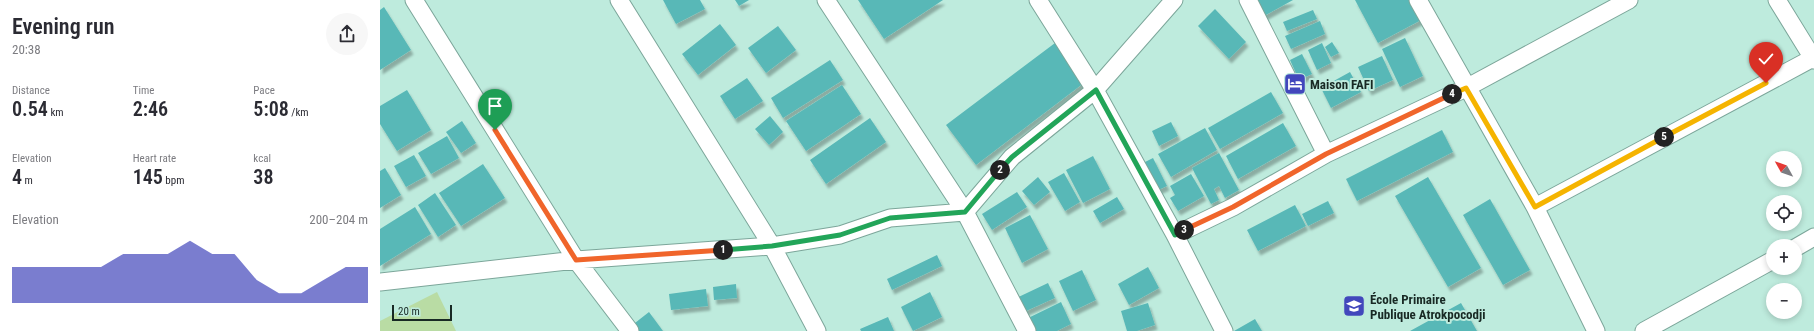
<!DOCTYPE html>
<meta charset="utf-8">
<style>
body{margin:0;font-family:"Roboto Condensed",sans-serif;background:#f7f7f7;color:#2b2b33;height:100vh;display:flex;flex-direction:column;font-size:15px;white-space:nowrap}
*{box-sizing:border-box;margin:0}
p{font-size:13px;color:#7c7c81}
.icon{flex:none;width:22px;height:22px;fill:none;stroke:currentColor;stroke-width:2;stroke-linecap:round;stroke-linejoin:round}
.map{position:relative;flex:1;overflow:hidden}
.details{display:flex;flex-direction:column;background:#fff;width:380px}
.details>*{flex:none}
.needle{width:26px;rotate:310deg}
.fabs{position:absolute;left:1386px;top:151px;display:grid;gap:8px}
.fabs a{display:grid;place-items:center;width:36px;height:36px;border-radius:50%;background:#fff;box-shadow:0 2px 6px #0003;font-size:20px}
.scale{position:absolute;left:12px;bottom:10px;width:60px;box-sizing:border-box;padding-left:4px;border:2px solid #182924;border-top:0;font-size:11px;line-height:14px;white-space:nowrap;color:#182924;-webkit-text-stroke:3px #beebdd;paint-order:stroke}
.pin{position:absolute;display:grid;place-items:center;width:34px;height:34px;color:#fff;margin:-41px -17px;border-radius:50% 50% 50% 0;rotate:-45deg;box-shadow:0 0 4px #0007}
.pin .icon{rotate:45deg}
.km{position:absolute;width:20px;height:20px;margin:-10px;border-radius:50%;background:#222;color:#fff;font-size:11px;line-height:20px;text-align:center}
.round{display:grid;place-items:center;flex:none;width:42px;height:42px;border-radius:21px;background:#f7f7f7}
.headline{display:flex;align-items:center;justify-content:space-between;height:68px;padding:0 12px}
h1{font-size:22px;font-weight:600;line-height:30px}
.figures{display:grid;grid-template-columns:repeat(3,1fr);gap:6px;height:68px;padding:4px 12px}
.figures div{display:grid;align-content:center}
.figures b{font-size:20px;font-weight:600}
.figures small{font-size:11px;font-weight:400}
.figures p{font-size:11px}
.chart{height:112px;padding:8px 12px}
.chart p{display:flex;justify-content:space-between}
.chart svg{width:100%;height:72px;margin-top:4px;fill:#4247bc;opacity:.7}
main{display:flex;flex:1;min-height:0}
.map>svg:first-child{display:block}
</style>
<main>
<section class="details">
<div class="headline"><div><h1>Evening run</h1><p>20:38</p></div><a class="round"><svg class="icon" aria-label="share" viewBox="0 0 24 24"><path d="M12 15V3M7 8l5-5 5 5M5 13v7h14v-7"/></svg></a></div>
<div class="figures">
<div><p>Distance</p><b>0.54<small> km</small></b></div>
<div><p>Time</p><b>2:46</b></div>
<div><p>Pace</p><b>5:08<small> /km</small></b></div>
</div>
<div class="figures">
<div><p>Elevation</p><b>4<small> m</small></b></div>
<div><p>Heart rate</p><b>145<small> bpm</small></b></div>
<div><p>kcal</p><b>38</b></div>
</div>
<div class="chart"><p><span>Elevation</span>200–204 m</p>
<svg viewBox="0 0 160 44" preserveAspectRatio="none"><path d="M0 44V22L10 22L20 22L30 22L40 22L50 14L60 14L70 14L80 6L90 14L100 14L110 30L120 38L130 38L140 30L150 22L160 22V44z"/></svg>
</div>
</section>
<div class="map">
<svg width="1434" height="331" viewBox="0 0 1434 331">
<defs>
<filter id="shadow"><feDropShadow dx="2.5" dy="4.5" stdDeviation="1" flood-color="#0004"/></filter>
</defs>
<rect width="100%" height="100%" fill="#beebdd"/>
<!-- green -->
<path fill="#b9dca4" d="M57,292L76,331H0V321Z"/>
<!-- building -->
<path fill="#59b8b7" filter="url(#shadow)" d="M283,0H320L325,9L296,24Z
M355,0H369L359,6Z
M478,0H563L504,39Z
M875,0H913L884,16Z
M975,0H1033L1043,19L998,43Z
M4,7L31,50L0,70V10Z
M835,9L866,42L849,59L818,26Z
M933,10L937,19L907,31L903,22Z
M940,21L945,34L911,49L905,36Z
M340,24L356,45L318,75L302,54Z
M398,26L416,50L386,73L368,48Z
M1025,38L1043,76L1020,87L1002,49Z
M679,40L709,79L596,165L566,125Z
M952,42L959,53L951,57L945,47Z
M942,43L951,63L937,70L928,50Z
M922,54L932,74L919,80L910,60Z
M1002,56L1013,80L989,91L978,67Z
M450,60L463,80L403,118L391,98Z
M970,72L981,92L951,108L941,88Z
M367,78L383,101L355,119L340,96Z
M462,85L481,114L426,151L406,121Z
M27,90L51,130L17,151L0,124V106Z
M891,92L903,113L840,149L828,128Z
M390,116L403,132L389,145L375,129Z
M490,118L506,142L446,184L430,160Z
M82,121L96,143L81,153L66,132Z
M791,122L798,136L779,146L772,131Z
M903,123L916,146L858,179L846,156Z
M825,128L837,150L791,177L778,154Z
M1062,130L1073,152L977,201L966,179Z
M67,136L79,158L51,174L38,153Z
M839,153L859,190L845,198L839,186L834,189L839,200L831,204L812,168Z
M34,155L46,176L26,187L14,166Z
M713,156L730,189L703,203L686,170Z
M773,158L787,186L774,192L761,164Z
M103,164L125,198L81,226L59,193Z
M5,168L21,195L0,208V171Z
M684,173L700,202L685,211L668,182Z
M811,174L824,196L798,211L790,198L795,195L790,186Z
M658,177L670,192L654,205L642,191Z
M1048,177L1101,268L1068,287L1015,196Z
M637,192L647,207L612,230L602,214Z
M55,193L76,225L58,237L38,205Z
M737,197L744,209L720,223L713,211Z
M1110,199L1150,270L1123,285L1083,215Z
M948,201L954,213L928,226L922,214Z
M915,205L926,226L878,251L867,230Z
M35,207L51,234L0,266V229Z
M650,215L668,249L642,263L625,228Z
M557,255L562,266L512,290L507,279Z
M768,267L779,288L749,305L738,284Z
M702,270L716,300L693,311L679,281Z
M668,283L675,298L635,316L628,302Z
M356,284L357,298L334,300L333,287Z
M326,289L328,306L291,310L289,294Z
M550,292L562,317L533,331L521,307Z
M681,302L691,324L677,331H646L642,321Z
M768,303L775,325L757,331H747L741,311Z
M1081,303L1097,331H1030Z
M269,312L283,331H246V330Z
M508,317L514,331H481L480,329Z
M875,319L882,331H854Z"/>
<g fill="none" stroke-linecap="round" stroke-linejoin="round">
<!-- minor casing -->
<g stroke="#7ca69a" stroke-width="19">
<path id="minor" d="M34,0L196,260L250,331
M239,0L392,246L437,331
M446,0L585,212L647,331
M658,0L715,90L795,235L844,331
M868,0L946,154
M1038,0L1155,207L1216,331
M1397,0L1434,60
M1155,207L1433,58
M795,235L853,207L946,154L1086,88L1249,0
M1415,248L1434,237
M0,282L196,260L392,246L460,235L510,218L585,212L632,157L715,90L794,0
M1264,331L1393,260"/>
</g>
<!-- minor -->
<use href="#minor" stroke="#fff" stroke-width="17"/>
</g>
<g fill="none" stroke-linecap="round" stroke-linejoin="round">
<!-- split-1 casing -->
<g stroke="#fff" stroke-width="8">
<path id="split-1" d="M115,130L196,260L343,250"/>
</g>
<!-- split-2 casing -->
<g stroke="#fff" stroke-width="8">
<path id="split-2" d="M343,250L392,246L460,235L510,218L585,212L620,170"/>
</g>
<!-- split-3 casing -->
<g stroke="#fff" stroke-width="8">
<path id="split-3" d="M620,170L632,157L716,90L795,235L804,230"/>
</g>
<!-- split-4 casing -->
<g stroke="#fff" stroke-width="8">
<path id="split-4" d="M804,230L853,207L946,154L1072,94"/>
</g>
<!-- split-5 casing -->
<g stroke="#fff" stroke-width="8">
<path id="split-5" d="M1072,94L1086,88L1155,207L1284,137"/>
</g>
<!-- split-6 casing -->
<g stroke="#fff" stroke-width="8">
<path id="split-6" d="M1284,137L1386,83"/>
</g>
<!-- split-1 -->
<use href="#split-1" stroke="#f0652b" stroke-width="5"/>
<!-- split-2 -->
<use href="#split-2" stroke="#22a559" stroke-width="5"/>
<!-- split-3 -->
<use href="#split-3" stroke="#22a559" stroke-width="5"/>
<!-- split-4 -->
<use href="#split-4" stroke="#f0652b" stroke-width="5"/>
<!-- split-5 -->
<use href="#split-5" stroke="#f5b400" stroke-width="5"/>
<!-- split-6 -->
<use href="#split-6" stroke="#f5b400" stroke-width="5"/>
</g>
<!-- icons -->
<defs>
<g id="hotel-square" transform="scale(1.15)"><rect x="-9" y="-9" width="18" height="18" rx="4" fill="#4247bc" stroke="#beebdd"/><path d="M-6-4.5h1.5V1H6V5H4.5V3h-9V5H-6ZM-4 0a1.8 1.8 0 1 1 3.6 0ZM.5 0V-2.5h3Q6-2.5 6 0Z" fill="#fff"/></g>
<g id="school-square" transform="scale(1.15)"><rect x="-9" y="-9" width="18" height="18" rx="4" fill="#4247bc" stroke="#beebdd"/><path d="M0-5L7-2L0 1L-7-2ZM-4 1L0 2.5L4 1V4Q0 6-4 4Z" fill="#fff"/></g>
</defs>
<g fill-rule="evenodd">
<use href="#hotel-square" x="915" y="84"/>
<use href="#school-square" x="974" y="306"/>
</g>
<g text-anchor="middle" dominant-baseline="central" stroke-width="4" stroke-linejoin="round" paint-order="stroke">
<!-- poi labels -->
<g font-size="13" font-weight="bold" fill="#182924" stroke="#beebdd" text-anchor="start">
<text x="930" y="84">Maison FAFI</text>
<text x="990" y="299">École Primaire<tspan x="990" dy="15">Publique Atrokpocodji</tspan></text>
</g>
</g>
</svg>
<div class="fabs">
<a><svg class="needle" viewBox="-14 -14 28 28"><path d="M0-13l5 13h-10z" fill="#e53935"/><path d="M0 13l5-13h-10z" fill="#7c7c81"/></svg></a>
<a><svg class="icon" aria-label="locate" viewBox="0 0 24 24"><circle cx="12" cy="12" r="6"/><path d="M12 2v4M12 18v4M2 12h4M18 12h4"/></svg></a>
<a>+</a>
<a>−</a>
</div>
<div class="scale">20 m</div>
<div class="pin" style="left:115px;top:130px;background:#1e9e55"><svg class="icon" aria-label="arrive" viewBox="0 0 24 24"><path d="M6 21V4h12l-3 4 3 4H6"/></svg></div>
<div class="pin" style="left:1386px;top:83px;background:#d93025"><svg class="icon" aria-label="check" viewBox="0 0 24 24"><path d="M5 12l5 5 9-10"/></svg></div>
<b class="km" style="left:343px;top:250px">1</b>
<b class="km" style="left:620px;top:170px">2</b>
<b class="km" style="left:804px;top:230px">3</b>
<b class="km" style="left:1072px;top:94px">4</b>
<b class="km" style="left:1284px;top:137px">5</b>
</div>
</main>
